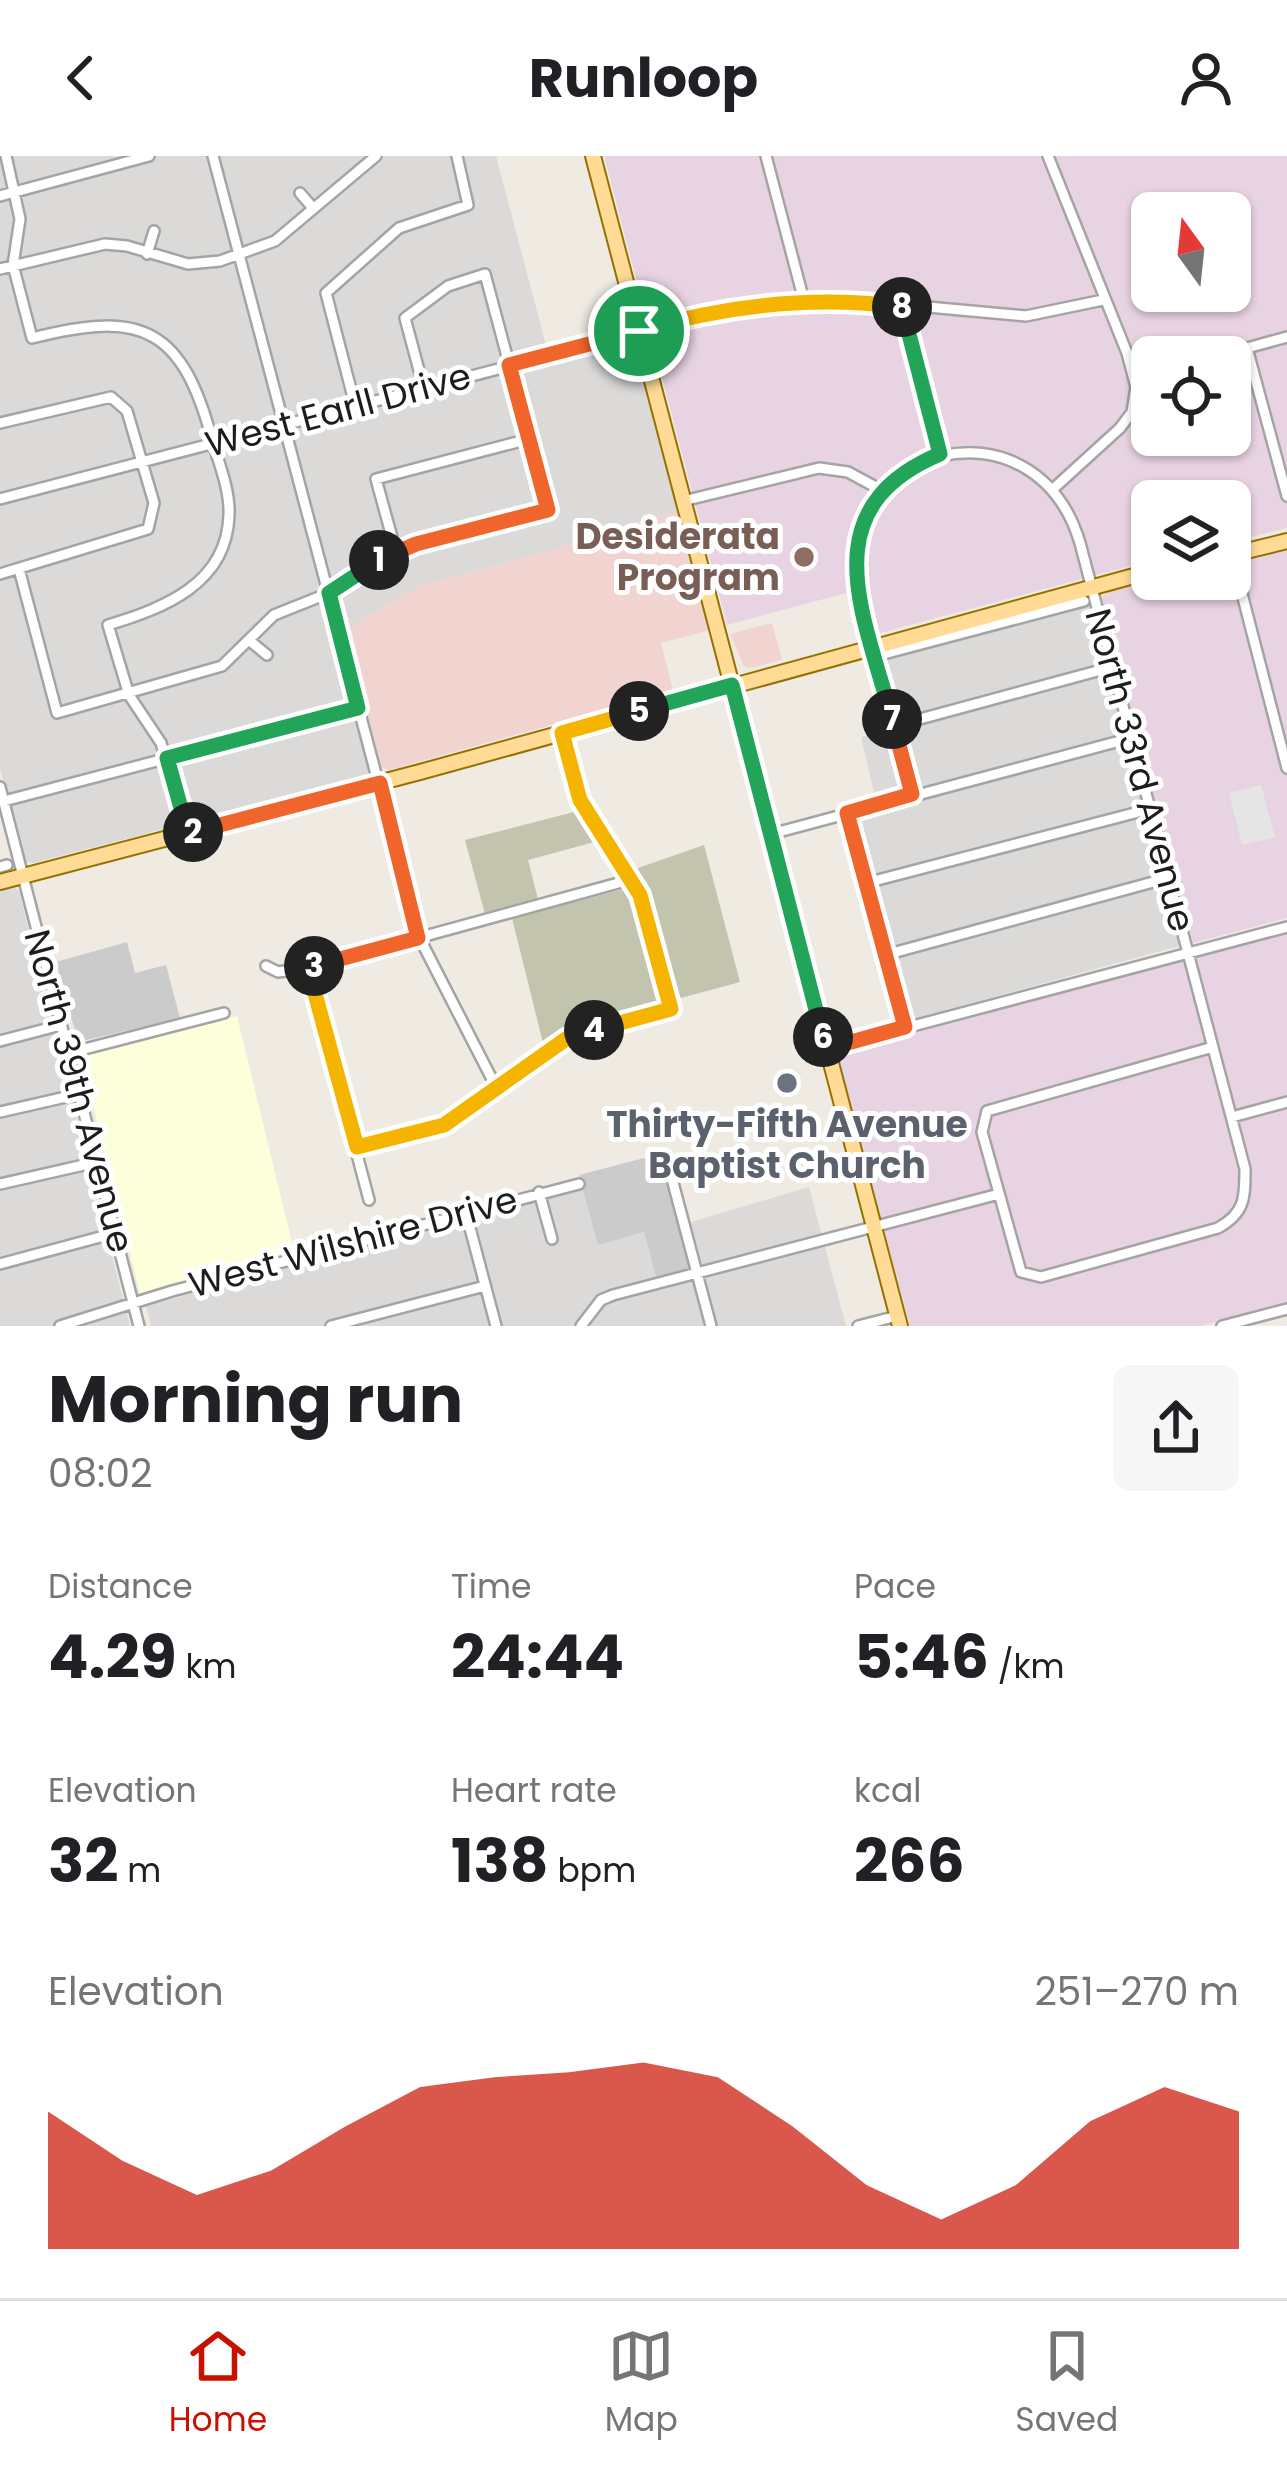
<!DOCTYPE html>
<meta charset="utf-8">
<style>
body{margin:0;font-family:Poppins,sans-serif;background:#f6f6f6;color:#202124;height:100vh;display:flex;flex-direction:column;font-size:45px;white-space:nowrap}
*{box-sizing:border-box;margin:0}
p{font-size:39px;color:#757577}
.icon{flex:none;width:66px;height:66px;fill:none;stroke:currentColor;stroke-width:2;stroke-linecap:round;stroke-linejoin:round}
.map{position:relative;height:1170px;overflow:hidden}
.panel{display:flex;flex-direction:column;background:#fff;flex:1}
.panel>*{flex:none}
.needle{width:78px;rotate:345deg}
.tools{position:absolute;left:1131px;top:36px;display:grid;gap:24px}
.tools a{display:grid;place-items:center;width:120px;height:120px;border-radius:18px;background:#fff;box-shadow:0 3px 9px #0004;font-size:60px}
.pin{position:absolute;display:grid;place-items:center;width:102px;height:102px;color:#fff;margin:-51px;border:6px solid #fff;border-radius:50%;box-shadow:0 3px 12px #0007}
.km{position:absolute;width:60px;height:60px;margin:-30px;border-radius:50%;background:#222;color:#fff;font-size:33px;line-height:60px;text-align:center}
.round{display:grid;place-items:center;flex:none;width:126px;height:126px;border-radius:18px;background:#f6f6f6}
.summary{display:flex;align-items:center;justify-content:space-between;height:204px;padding:0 48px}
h1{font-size:66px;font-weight:700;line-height:90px}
.stats{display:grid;grid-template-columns:repeat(3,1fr);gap:18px;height:204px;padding:12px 48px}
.stats div{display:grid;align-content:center}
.stats b{font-size:60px;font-weight:700}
.stats small{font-size:33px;font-weight:400}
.stats p{font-size:33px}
.chart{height:336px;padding:24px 48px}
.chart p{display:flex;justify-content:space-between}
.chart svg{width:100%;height:216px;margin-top:12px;fill:#c91100;opacity:.7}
header{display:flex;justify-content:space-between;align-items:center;height:156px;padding:0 48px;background:#fff;font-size:54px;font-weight:700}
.menu{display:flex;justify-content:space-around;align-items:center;height:168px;border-top:3px solid #e0e0e0;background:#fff;font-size:33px;color:#757577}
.menu a{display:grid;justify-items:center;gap:6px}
.menu .on{color:#c91100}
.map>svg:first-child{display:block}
</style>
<header><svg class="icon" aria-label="back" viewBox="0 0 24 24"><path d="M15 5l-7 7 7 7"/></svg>Runloop<svg class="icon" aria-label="person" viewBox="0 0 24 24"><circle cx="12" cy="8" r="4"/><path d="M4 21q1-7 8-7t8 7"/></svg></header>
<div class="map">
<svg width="1287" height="1170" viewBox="0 0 1287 1170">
<rect width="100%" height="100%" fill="#efebe2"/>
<!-- residential -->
<path fill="#dbdad9" d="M0,0H496L547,193L0,337Z
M630,183L635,187L679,355L596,377V382L420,430L363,463L337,486L371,614L367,620L33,707L26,705L0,612V349Z
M1090,449L1179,790L909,864L855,660L878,654L861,581L900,573L883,504Z
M15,732L19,735L130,1170H0V734Z
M583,1031L598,1088L644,1076L656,1121L702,1109L691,1066L809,1031L846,1170H151L146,1150Z"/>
<!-- commercial -->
<path fill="#f1d3cf" d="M679,355L710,474L661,487L673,535L389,614L381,611L347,477L363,463L420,430L595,382V378Z
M772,467L782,504L750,512L744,510L730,478Z"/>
<!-- industrial -->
<path fill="#e8d3e2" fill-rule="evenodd" d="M604,0H1287V372L1230,386V345H1152V404L877,478L865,432L727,469ZM1152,57H1230V135H1152ZM1152,201H1230V279H1152Z
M1287,393V762L1193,787L1101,442L1108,436L1152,423H1230V407Z
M1287,776V1147L1201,1170H910L837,898Z"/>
<!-- education -->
<path fill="#fcffda" d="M237,860L294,1095L140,1137L81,901Z"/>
<!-- religious -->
<path fill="#cbcbcb" d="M127,786L135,817L166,809L180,862L78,886L56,806Z
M644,1002L669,1026L692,1112L656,1121L644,1076L598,1089L579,1019Z"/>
<!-- construction -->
<path fill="#c2c4ad" d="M578,655L598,685L528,704L538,743L485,758L465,684Z
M704,689L740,826L681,842L670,832L648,743L635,713Z
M621,734H629L635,739L661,840L659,849L572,873L544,891L512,762Z"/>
<!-- parking -->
<path fill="#e5e5e5" d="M1261,629L1275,681L1242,689L1229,637Z"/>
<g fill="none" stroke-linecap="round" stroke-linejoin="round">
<!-- minor casing -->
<g stroke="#a4a4a4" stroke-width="14">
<path id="minor" d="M6,0L20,63L13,109L32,182C144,153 183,173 213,287C220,310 230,335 229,359C227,428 164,452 108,469L129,539L161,587L188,677
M213,0L419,781L496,931
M766,0L804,145
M1048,0L1127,197L1136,231L1132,256L1120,272L1053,333
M300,37L313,52
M0,40L149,0
M147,98L154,75
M0,113L105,88L127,90L188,108L220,105L275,85L376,0
M902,151L940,298
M1287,181L1247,192L1287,340
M355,249L326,137L399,72L468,49L457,0
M0,267L111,241L127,255L154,347L148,373L0,418
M0,343L736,151L851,144L1026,160L1103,144
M683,345L819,312L848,316L883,335
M396,396L376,323L529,283
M1232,399L1287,612
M19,413L57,557L222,510L274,459L329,437L376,406L415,388L548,354L485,118L448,130L405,162L424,233
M250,485L267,499
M876,500L1084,445
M894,570L1112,511
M0,631L139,1170
M912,638L858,438C829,289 1035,236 1080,387L1245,1013C1245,1042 1245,1057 1218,1072L1041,1121L1021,1116L982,976L987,955L1213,891
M4,645L359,552
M847,657L905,871
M771,678L1131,582
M0,711L7,709
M866,727L1150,653
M885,799L1168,722
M266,810L278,816L308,812L633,723
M308,812L369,1044
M0,885L61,869
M826,893L1287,771
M69,897L224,857
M0,956L79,938
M1232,961L1287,946
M357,991L444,969L572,879L671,853L640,739L580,645L562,577
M664,1011L671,1019L711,1170
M0,1028L97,1006
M539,1036L552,1083
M466,1057L496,1170
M0,1108L115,1077
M60,1170L172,1135L579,1028
M331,1170L485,1130
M581,1170L601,1144L613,1139L999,1038
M858,1170L897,1160
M1222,1170L1287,1153"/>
</g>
<!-- major casing -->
<g stroke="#957100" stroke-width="18">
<path id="major" d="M593,0L900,1170
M1230,399L1287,385
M0,726L420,616L1152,415"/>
</g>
<!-- minor -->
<use href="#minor" stroke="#fff" stroke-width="9"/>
<!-- major -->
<use href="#major" stroke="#ffdb96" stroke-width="14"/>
</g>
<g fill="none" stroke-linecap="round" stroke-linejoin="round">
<!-- split-1 casing -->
<g stroke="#fff" stroke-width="24">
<path id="split-1" d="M379,404L416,388L548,354L509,209L639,175"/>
</g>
<!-- split-2 casing -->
<g stroke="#fff" stroke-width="24">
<path id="split-2" d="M193,676L188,677L167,602L358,552L329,437L379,404"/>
</g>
<!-- split-3 casing -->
<g stroke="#fff" stroke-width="24">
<path id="split-3" d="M193,676L380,627L418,782L314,810"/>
</g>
<!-- split-4 casing -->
<g stroke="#fff" stroke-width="24">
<path id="split-4" d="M314,810L308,812L357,991L444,969L566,883L594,874"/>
</g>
<!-- split-5 casing -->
<g stroke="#fff" stroke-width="24">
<path id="split-5" d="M594,874L671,853L640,739L580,644L562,577L639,555"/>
</g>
<!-- split-6 casing -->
<g stroke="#fff" stroke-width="24">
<path id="split-6" d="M639,555L732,529L823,881"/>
</g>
<!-- split-7 casing -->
<g stroke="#fff" stroke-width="24">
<path id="split-7" d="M823,881L826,893L905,871L847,657L912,638L892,563"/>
</g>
<!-- split-8 casing -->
<g stroke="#fff" stroke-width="24">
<path id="split-8" d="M892,563C865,460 809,353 940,298L902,151"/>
</g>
<!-- split-9 casing -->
<g stroke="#fff" stroke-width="24">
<path id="split-9" d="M639,175C726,149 812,139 902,151"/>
</g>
<!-- split-1 -->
<use href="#split-1" stroke="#f0652b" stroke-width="15"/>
<!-- split-2 -->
<use href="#split-2" stroke="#22a559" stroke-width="15"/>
<!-- split-3 -->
<use href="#split-3" stroke="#f0652b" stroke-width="15"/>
<!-- split-4 -->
<use href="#split-4" stroke="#f5b400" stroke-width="15"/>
<!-- split-5 -->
<use href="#split-5" stroke="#f5b400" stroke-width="15"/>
<!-- split-6 -->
<use href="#split-6" stroke="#22a559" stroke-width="15"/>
<!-- split-7 -->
<use href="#split-7" stroke="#f0652b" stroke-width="15"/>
<!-- split-8 -->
<use href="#split-8" stroke="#22a559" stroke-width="15"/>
<!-- split-9 -->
<use href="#split-9" stroke="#f5b400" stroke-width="15"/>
</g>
<!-- markers -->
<circle fill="#8d6e63" stroke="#fff" stroke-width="4.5" cx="804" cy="401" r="12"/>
<circle fill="#6b7280" stroke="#fff" stroke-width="4.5" cx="787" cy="927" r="12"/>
<g text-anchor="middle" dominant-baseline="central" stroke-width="10" stroke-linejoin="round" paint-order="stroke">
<!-- street labels -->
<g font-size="36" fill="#1d1d1d" stroke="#fff">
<text transform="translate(338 254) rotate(-15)">West Earll Drive</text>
<text transform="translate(1140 614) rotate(75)">North 33rd Avenue</text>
<text transform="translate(79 935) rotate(75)">North 39th Avenue</text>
<text transform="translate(353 1086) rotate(-15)">West Wilshire Drive</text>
</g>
<!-- education labels -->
<g font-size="36" font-weight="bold" fill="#785e54" stroke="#fff" text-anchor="end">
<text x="780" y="380">Desiderata<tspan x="780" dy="41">Program</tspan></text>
</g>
<!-- worship labels -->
<g font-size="36" font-weight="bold" fill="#5b616d" stroke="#fff">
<text x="787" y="968">Thirty-Fifth Avenue<tspan x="787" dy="41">Baptist Church</tspan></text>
</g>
</g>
</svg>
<div class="tools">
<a><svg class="needle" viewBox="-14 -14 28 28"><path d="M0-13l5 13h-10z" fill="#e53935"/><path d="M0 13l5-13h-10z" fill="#757577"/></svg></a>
<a><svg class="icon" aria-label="locate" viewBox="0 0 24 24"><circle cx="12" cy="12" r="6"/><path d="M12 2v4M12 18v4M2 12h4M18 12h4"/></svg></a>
<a><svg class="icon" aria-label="layers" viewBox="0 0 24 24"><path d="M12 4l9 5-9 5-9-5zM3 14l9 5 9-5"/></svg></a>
</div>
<div class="pin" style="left:639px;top:175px;background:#1e9e55"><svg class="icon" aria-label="arrive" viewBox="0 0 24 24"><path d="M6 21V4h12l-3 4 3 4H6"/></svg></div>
<b class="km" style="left:379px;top:404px">1</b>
<b class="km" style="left:193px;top:676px">2</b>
<b class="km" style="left:314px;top:810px">3</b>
<b class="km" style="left:594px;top:874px">4</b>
<b class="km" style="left:639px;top:555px">5</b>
<b class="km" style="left:823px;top:881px">6</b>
<b class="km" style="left:892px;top:563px">7</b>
<b class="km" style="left:902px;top:151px">8</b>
</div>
<section class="panel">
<div class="summary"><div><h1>Morning run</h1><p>08:02</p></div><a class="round"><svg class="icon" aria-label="share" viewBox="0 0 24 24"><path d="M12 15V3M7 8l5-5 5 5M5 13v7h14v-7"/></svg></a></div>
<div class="stats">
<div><p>Distance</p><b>4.29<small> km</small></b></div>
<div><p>Time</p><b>24:44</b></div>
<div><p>Pace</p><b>5:46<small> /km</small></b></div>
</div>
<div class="stats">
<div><p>Elevation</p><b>32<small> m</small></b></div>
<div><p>Heart rate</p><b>138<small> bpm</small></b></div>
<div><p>kcal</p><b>266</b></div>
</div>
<div class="chart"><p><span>Elevation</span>251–270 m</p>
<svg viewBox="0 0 160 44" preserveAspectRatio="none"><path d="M0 44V16L10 26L20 33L30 28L40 19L50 11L60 9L70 8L80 6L90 9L100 19L110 31L120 38L130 31L140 18L150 11L160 16V44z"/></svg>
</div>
</section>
<nav class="menu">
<a class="on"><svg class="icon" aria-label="home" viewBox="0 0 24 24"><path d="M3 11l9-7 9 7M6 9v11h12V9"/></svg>Home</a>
<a><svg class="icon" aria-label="map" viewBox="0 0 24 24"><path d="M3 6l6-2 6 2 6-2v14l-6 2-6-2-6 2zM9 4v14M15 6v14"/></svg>Map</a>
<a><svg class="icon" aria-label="saved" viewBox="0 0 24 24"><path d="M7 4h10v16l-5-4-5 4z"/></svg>Saved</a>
</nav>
